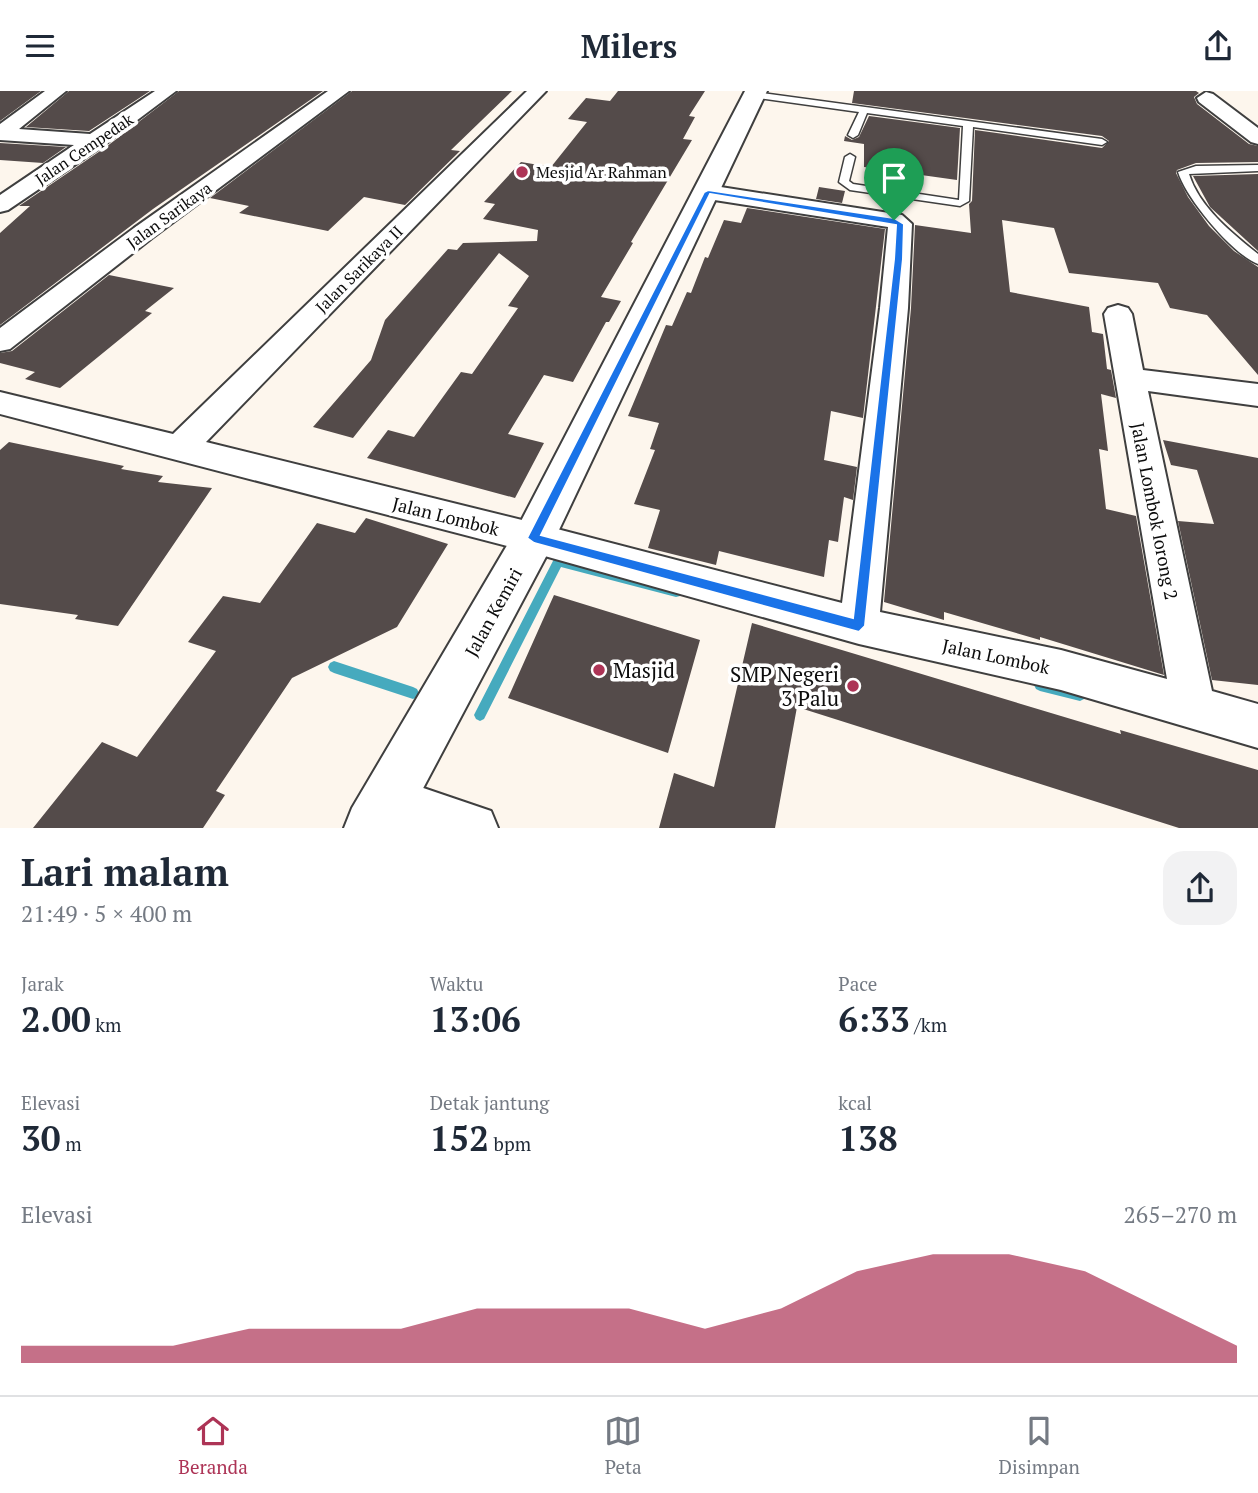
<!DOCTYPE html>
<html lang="id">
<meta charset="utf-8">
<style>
body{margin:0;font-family:"PT Serif",serif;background:#f2f2f3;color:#1f2937;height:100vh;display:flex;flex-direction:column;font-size:26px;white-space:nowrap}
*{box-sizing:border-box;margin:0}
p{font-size:23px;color:#747a83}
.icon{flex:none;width:38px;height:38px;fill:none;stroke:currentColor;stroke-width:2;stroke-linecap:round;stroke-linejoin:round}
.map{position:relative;height:737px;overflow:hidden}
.drawer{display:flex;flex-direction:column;background:#fff;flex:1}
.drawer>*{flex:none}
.pin{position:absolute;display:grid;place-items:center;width:60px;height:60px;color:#fff;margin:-72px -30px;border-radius:50% 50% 50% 0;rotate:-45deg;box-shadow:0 0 7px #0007}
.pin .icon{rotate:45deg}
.round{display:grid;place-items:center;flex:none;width:74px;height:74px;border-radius:21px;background:#f2f2f3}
.head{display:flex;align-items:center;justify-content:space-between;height:119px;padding:0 21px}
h1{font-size:38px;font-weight:700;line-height:52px}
.figures{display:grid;grid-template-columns:repeat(3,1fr);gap:10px;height:119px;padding:7px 21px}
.figures div{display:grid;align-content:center}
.figures b{font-size:35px;font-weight:700}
.figures small{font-size:19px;font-weight:400}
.figures p{font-size:19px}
.chart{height:196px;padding:14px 21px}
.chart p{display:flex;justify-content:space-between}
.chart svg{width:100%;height:126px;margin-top:7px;fill:#ad3456;opacity:.7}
header{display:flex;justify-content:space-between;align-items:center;height:91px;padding:0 21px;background:#fff;font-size:32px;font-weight:700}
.menu{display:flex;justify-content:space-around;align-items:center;height:98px;border-top:2px solid #e0e1e3;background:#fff;font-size:19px;color:#747a83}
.menu a{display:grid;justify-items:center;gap:4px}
.menu .active{color:#ad3456}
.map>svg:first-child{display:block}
</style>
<header><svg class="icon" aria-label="menu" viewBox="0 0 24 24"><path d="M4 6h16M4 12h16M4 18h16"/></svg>Milers<svg class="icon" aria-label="share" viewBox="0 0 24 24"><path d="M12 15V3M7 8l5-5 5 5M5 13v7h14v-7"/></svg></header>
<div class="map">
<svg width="1258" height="737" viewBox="0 0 1258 737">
<rect width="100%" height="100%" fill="#fdf6ed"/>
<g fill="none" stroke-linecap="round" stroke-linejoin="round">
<!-- stream -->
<path fill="#46aabe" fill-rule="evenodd" d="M558,466L676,496L680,497L682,501L680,505L676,506L561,476L484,628L480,630L476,628L474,624L476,620L554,468Z
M334,570L413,596L417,598L419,602L417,606L413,608L334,582L330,580L328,576L330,572Z
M1040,588L1080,598L1084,600L1086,604L1084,608L1080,610L1040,600L1036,598L1034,594L1036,590Z"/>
</g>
<!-- building -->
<path fill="#544b4a" d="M0,0H41L0,30Z
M69,0H150L89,40L26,36Z
M179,0H323L153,118L0,234V142L30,115H19L106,56Z
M352,0H512L451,59L460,60L405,114L364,106L328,140L239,122L249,115L210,107Z
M618,0H705L689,25L695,26L683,48L692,49L631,151L633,152L601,206L621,210L609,231H606L573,291L544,284L508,343L544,352L515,407L367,367L388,339L414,346L461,281L472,283L518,217L508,215L529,185L499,162L353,347L313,336L371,269L385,229L448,158L457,159L463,152L537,150L538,139L483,128L495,113L484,111L521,71L551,76L587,31L568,28L586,7L610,10Z
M854,0H1196L1199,2L1194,6L1197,13L1249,53L1258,55V71L1196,72L1177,79L1176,82L1188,106L1209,135L1234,160L1258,176V284L1207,224L1170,217L1158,192L1069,182L1054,137L1002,129L1010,201L1089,216L1092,241L1103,243L1107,278L1111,279L1116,307L1101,303L1108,360L1099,358L1106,418L1136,425L1164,584L1040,546V549L944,521V529L884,511L911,217L915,134L971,142L969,113L972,110L975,39L1102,57L1109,50L1102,45L852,12Z
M869,25L960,37L957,89L864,76V53L844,50L845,45L852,49L859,46Z
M0,52L66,56L43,72L0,69Z
M1258,83V160L1210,116L1193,85Z
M819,96L845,100L842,112L816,108Z
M747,117L885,138L863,327L831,320L824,369L857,376L853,409L844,406L838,451L829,449L824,486L719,460L716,474L648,457L660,419L634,413L655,359L650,358L659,332L628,325L666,234L672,235L687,201L691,202L705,166L708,167L724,129L741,132Z
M109,184L174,197L145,220L152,222L60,297L25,288L35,281L0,272V262L12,260Z
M1163,349L1258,367V594L1212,589L1178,430L1214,433L1197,379L1171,374Z
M9,351L124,375L121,378L163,385L158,391L212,397L118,535L75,528L78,524L0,513V359Z
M366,427L448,453L397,536L292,587L216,700L225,704L203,737H33L102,651L137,666L216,560L188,551L223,505L260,512L317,432L355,442Z
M554,504L700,549L668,662L508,607Z
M752,532L1121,643L1120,639L1258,679V737H1179L797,616L775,737H659L674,682L714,696Z"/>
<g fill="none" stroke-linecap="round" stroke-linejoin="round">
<!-- service casing -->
<g stroke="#3f3f3f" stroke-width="3">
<path id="service" d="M754,1L1102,48L1107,51L1102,54L973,36L969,110L960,115L850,99L839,91L845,66L850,63L855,66L849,90L853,93L959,109L963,35L867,22L858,44L853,47L848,44L859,21L751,6L750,4Z
M1258,74V80L1189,83C1199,116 1232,142 1258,163V173C1232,163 1186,107 1178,81L1196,75Z"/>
</g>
<!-- minor casing -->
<g stroke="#3f3f3f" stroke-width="4">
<path id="minor" d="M45,0H66L19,38L90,43L155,0H176L104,54L8,119L0,121V104L74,54L0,49V33Z
M328,0H349L152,147L10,258L0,260V237L134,137Z
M527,0H546L206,351L534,432L842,512L880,217L888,136L708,108L700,106L697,101L700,96L708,94L902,124L912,133L908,217L880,521L1061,559L1167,588L1104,223L1108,217L1118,214L1128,217L1132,223L1143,279L1258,293V315L1148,300L1212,600L1258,613V657L1061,599L859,553L534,462L0,323V301L173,343Z
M1206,1L1213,3L1258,37V53L1251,51L1199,11L1197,7Z
M388,685L491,720L498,737H401L371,726L364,709L371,692Z"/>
</g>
<!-- tertiary casing -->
<g stroke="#3f3f3f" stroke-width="4">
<path id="tertiary" d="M745,0H767L549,460L402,737H344L352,717L519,434Z"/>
</g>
<!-- service -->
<use href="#service" fill="#fff" fill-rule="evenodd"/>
<!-- minor -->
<use href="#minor" fill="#fff" fill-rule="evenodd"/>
<!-- tertiary -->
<use href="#tertiary" fill="#fff" fill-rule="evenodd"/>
</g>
<!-- route -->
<path fill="#1a73e8" stroke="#fff" stroke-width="2" fill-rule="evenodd" d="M708,99L894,127L904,133L903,168L865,535L859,541L534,452L527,447L704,101ZM710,103L896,134L894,168L853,527L541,444Z"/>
<!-- markers -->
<g fill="#ad3456" stroke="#fff" stroke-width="2.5">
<circle cx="522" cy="81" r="7"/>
<circle cx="599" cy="579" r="7"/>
<circle cx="853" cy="595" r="7"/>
</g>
<g text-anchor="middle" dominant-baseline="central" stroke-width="7" stroke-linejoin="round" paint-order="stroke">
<!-- far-street labels -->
<g font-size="16" fill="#0c0c0c" stroke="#fff">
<text transform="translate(84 58) rotate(-34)">Jalan Cempedak</text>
<text transform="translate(169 124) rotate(-36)">Jalan Sarikaya</text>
<text transform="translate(359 178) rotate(-45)">Jalan Sarikaya II</text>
</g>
<!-- far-poi labels -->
<g font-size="16" fill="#0c0c0c" stroke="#fff" text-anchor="start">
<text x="536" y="81">Mesjid Ar Rahman</text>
</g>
<!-- street labels -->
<g font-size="18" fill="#0c0c0c" stroke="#fff">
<text transform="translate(1155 420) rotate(79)">Jalan Lombok lorong 2</text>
<text transform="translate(446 425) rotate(14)">Jalan Lombok</text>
<text transform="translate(493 521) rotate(-61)">Jalan Kemiri</text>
<text transform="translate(996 565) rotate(12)">Jalan Lombok</text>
</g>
<!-- near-poi labels -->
<g font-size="21" fill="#0c0c0c" stroke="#fff" text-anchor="start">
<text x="613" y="579">Masjid</text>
<text x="839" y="583" text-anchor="end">SMP Negeri<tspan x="839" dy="24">3 Palu</tspan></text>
</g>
</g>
</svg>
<div class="pin" style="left:894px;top:129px;background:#1e9e55"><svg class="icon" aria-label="arrive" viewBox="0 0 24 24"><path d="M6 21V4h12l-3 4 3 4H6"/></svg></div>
</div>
<section class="drawer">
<div class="head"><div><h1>Lari malam</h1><p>21:49 · 5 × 400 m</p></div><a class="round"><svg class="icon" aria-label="share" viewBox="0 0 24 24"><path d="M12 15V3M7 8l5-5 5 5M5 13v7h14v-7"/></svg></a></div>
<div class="figures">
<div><p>Jarak</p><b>2.00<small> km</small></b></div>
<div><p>Waktu</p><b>13:06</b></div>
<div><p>Pace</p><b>6:33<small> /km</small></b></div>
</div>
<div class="figures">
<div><p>Elevasi</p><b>30<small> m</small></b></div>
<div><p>Detak jantung</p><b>152<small> bpm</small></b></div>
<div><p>kcal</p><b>138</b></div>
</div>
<div class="chart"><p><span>Elevasi</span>265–270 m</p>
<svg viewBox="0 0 160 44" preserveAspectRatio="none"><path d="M0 44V38L10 38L20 38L30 32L40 32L50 32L60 25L70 25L80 25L90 32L100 25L110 12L120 6L130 6L140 12L150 25L160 38V44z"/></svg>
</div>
</section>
<nav class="menu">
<a class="active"><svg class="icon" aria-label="home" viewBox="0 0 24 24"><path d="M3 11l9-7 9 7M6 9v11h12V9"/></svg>Beranda</a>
<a><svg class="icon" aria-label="map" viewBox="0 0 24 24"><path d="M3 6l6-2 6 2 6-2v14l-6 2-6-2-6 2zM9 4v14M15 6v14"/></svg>Peta</a>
<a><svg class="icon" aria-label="saved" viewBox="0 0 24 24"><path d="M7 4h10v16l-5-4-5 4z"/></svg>Disimpan</a>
</nav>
